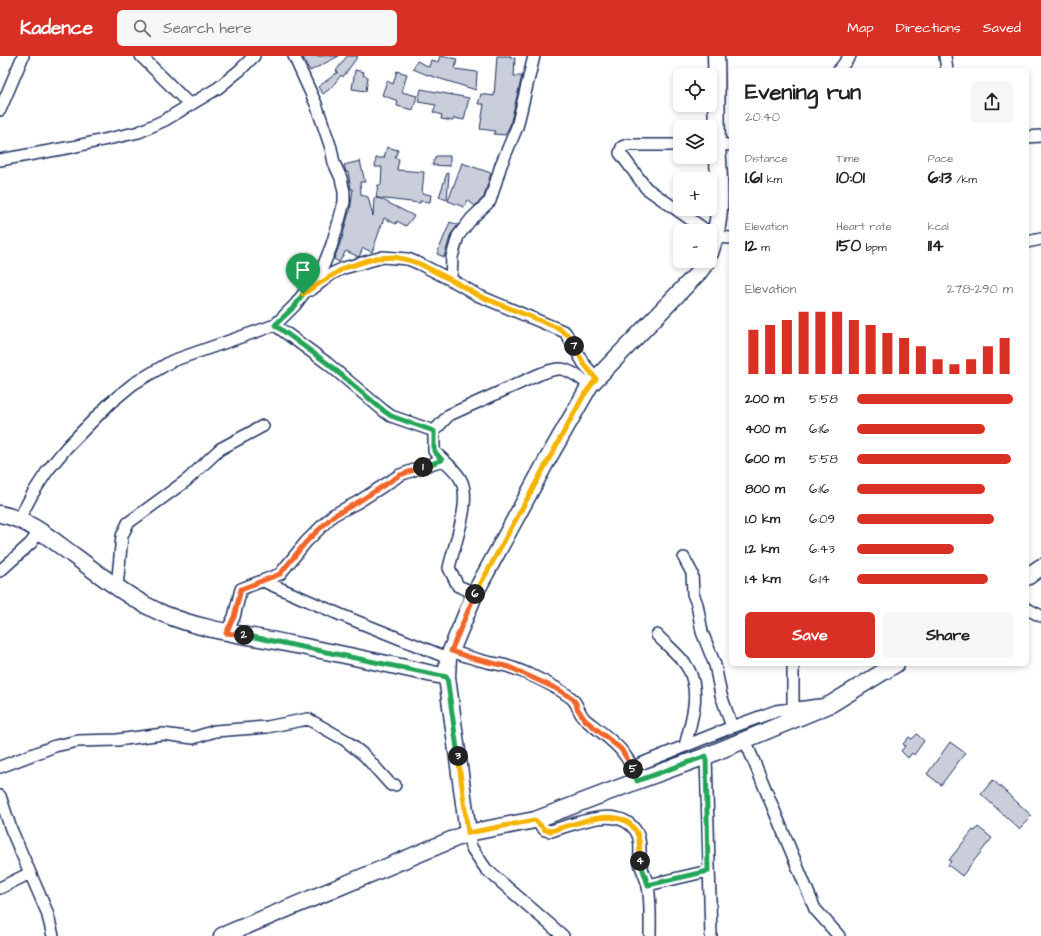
<!DOCTYPE html>
<meta charset="utf-8">
<style>
body{margin:0;font-family:"Architects Daughter",sans-serif;background:#f6f6f6;color:#202124;height:100vh;display:flex;flex-direction:column;font-size:15px;white-space:nowrap}
*{box-sizing:border-box;margin:0}
p{font-size:13px;color:#757577}
.icon{flex:none;width:22px;height:22px;fill:none;stroke:currentColor;stroke-width:2;stroke-linecap:round;stroke-linejoin:round}
.map{position:relative;flex:1;overflow:hidden}
.panel{position:absolute;left:729px;top:12px;width:300px;height:598px;display:flex;flex-direction:column;background:#fff;border-radius:6px;box-shadow:0 2px 6px #0003}
.panel>*{flex:none}
.tools{position:absolute;left:673px;top:12px;display:grid;gap:8px}
.tools a{display:grid;place-items:center;width:44px;height:44px;border-radius:6px;background:#fff;box-shadow:0 2px 6px #0003;font-size:20px}
.pin{position:absolute;display:grid;place-items:center;width:34px;height:34px;color:#fff;margin:-41px -17px;border-radius:50% 50% 50% 0;rotate:-45deg;box-shadow:0 0 4px #0007}
.pin .icon{rotate:45deg}
.km{position:absolute;width:20px;height:20px;margin:-10px;border-radius:50%;background:#222;color:#fff;font-size:11px;line-height:20px;text-align:center}
.round{display:grid;place-items:center;flex:none;width:42px;height:42px;border-radius:6px;background:#f6f6f6}
.summary{display:flex;align-items:center;justify-content:space-between;height:68px;padding:0 16px}
h1{font-size:22px;font-weight:800;line-height:30px}
.metrics{display:grid;grid-template-columns:repeat(3,1fr);gap:6px;height:68px;padding:4px 16px}
.metrics div{display:grid;align-content:center}
.metrics b{font-size:17px;font-weight:800}
.metrics small{font-size:11px;font-weight:400}
.metrics p{font-size:11px}
.chart{height:112px;padding:8px 16px}
.chart p{display:flex;justify-content:space-between}
.chart svg{width:100%;height:72px;margin-top:4px;stroke:#d93025;stroke-width:6}
.cta{display:flex;gap:8px;margin-top:auto;padding:8px 16px}
.cta a{flex:1;height:46px;border-radius:6px;background:#d93025;color:#fff;font-size:16px;font-weight:800;line-height:46px;text-align:center}
.cta a+a{background:#f6f6f6;color:#202124}
ul{padding:0 16px;list-style:none;font-size:13px}
li{display:grid;grid-template-columns:64px 48px 1fr;align-items:center;height:30px}
li i{height:10px;border-radius:5px;background:#d93025}
header{display:flex;align-items:center;gap:24px;box-sizing:border-box;height:56px;padding:0 20px;background:#d93025;color:#fff}
header strong{font-size:19px}
nav{display:flex;gap:22px;margin-inline-start:auto;font-size:14px}
.search{width:280px;height:36px;background:#f6f6f6;display:flex;align-items:center;gap:10px;box-sizing:border-box;padding:0 14px;border-radius:6px;color:#757577;font-size:15px}
.map>svg:first-child{display:block}
</style>
<header>
<strong>Kadence</strong>
<div class="search"><svg class="icon" aria-label="search" viewBox="0 0 24 24"><circle cx="10" cy="10" r="6"/><path d="M15 15l6 6"/></svg>Search here</div>
<nav><a>Map</a><a>Directions</a><a>Saved</a></nav>
</header>
<div class="map">
<svg width="1041" height="880" viewBox="0 0 1041 880">
<rect width="100%" height="100%" fill="#fff"/>
<filter id="ink" filterUnits="userSpaceOnUse"><feTurbulence type="fractalNoise" baseFrequency=".025" numOctaves="2"/><feDisplacementMap in="SourceGraphic" scale="8" xChannelSelector="R" yChannelSelector="G"/><feConvolveMatrix kernelMatrix="1 2 1 2 8 2 1 2 1" color-interpolation-filters="sRGB"/></filter>
<g filter="url(#ink)">
<!-- building -->
<path fill="#caceda" stroke="#1b2f5e" d="M308,0H339L310,15L303,2Z
M347,0H358L343,21L341,19L331,32L323,38L318,31L338,16L336,15Z
M440,0L457,3L455,13L477,16L476,34L425,18L413,13L417,5L429,11L431,4L438,6Z
M497,0H511V2H515L514,20H522L510,69L505,79L494,78L495,75L480,73L484,48H478L481,38L494,40Z
M355,14L364,16L363,19L368,21L366,35L352,33Z
M397,15L407,18L402,36L417,40L413,54L397,50L398,45L382,39L387,25L393,28Z
M421,33L469,42L464,64L454,62L453,65L441,63L442,59L433,56L436,49L418,46Z
M387,91L398,94L395,102L399,103L397,114L424,116L422,137L431,139L430,146L420,145V147L376,142L378,129H381L382,111H375L376,102H384Z
M436,100H450V110L432,109Z
M360,105L365,126H360L361,139L368,141L373,160L374,142H379L414,160L406,170L397,165L396,168L384,162L372,196L363,192L359,201L346,195L339,206L334,203L342,182L349,156H350L353,133H351L348,116H346L344,109Z
M462,107L491,117L484,141L475,150L467,144L464,151L448,145Z
M447,117L449,118L447,144L439,141Z
M450,166L458,169L451,178L444,201L437,198Z
M917,678L924,685L914,699L912,697L908,702L901,695L905,690L903,688L909,681L912,683Z
M950,686L965,697L941,729L927,718Z
M993,724L1032,760L1019,773L981,738Z
M978,771L992,782L962,820L948,809L951,805L949,804L973,774L975,775Z"/>
<g fill="none" stroke-linecap="round" stroke-linejoin="round">
<!-- street casing -->
<g stroke="#1b2f5e" stroke-width="14">
<path id="street" d="M141,0L190,49
M945,0L947,14
M839,14L850,0
M0,54L23,0
M1027,81L1041,80
M712,88L731,89
M680,89H627L622,91L620,97L646,132L707,175
M0,104L72,91L139,76L165,64L218,32L240,14L254,0
M710,177L716,181L731,182
M1027,186L1041,183
M451,224L452,201L458,180L472,162L490,145L501,109L517,71L534,0
M311,234L333,217L344,212L383,201L408,203L420,208L459,228L477,239L565,276L584,308L597,323
M275,269L327,307L384,355L391,360L434,375L449,359L540,318C546,316 553,313 559,313C569,312 582,324 590,329
M434,375V395C443,405 455,412 461,424C472,446 454,488 449,512L458,530L475,537
M19,463L33,437L48,414L67,391L110,347L133,328L172,305L275,269L295,249L322,213L331,191L339,165L344,146V136L341,122L334,107L331,92L316,48L294,0
M684,502L692,517L693,538L697,548L702,576L715,609L721,639L732,671
M0,515L31,487L40,474
M263,525L341,559L448,602
M117,531L122,480L128,467L187,424L220,393L263,370
M1027,553L1041,560
M226,577L234,561L241,533L280,518L306,486L333,459L358,446L400,419L442,404
M657,579C667,590 682,600 689,614C701,639 691,665 685,690
M451,595C462,599 472,602 483,605C491,607 499,608 507,610C526,616 554,629 570,641C579,647 578,659 587,665C610,683 629,695 637,725
M793,652V608
M745,684L815,853L839,880
M706,700L711,880
M0,711L55,690L78,685L117,684L163,678L193,682L215,675L267,671L308,663L345,684L365,700L391,729H395
M633,711L732,671L776,655L819,649
M0,740L11,773L47,856L53,880
M535,764L545,774L551,775C575,768 620,747 637,777C642,786 639,798 640,807C642,815 647,823 648,831C651,846 650,864 650,880
M468,777L471,791L486,813L563,880
M648,829L708,815
M0,832L30,817"/>
</g>
<!-- secondary casing -->
<g stroke="#1b2f5e" stroke-width="19">
<path id="secondary" d="M710,197C724,158 719,127 717,88C716,59 717,29 716,0
M0,458C29,464 50,482 73,499C102,520 131,544 164,558C205,575 248,579 290,588C343,598 395,610 447,621
M1027,521L1041,511
M468,777L447,621L448,602L451,595L475,537L546,406L590,329L699,216L707,205
M222,880L468,777L535,764L637,725L706,700L831,648L896,608"/>
</g>
<!-- street -->
<use href="#street" stroke="#fff" stroke-width="11"/>
<!-- secondary -->
<use href="#secondary" stroke="#fff" stroke-width="16"/>
</g>
</g>
<g fill="none" stroke-linecap="round" stroke-linejoin="round" filter="url(#ink)">
<!-- split-1 casing -->
<g stroke="#fff" stroke-width="8">
<path id="split-1" d="M303,238L295,250L275,269L327,307L384,355L391,360L434,375V395L442,404L423,411"/>
</g>
<!-- split-2 casing -->
<g stroke="#fff" stroke-width="8">
<path id="split-2" d="M244,579L226,577L234,561L241,533L280,518L306,486L333,460L358,446L400,419L423,411"/>
</g>
<!-- split-3 casing -->
<g stroke="#fff" stroke-width="8">
<path id="split-3" d="M244,579L447,621L458,700"/>
</g>
<!-- split-4 casing -->
<g stroke="#fff" stroke-width="8">
<path id="split-4" d="M458,700L468,777L535,764L545,774L551,775C575,768 622,747 637,777C641,786 639,796 640,805"/>
</g>
<!-- split-5 casing -->
<g stroke="#fff" stroke-width="8">
<path id="split-5" d="M633,713L637,725L706,700L708,815L648,829L640,805"/>
</g>
<!-- split-6 casing -->
<g stroke="#fff" stroke-width="8">
<path id="split-6" d="M475,538L451,595L472,602L509,611L557,633L572,642L576,647L577,652L585,664L621,693L633,713"/>
</g>
<!-- split-7 casing -->
<g stroke="#fff" stroke-width="8">
<path id="split-7" d="M475,538L584,339L596,323L584,308L574,290"/>
</g>
<!-- split-8 casing -->
<g stroke="#fff" stroke-width="8">
<path id="split-8" d="M303,238L344,212L376,202L394,201L408,204L420,208L459,228L477,239L558,272L568,279L574,290"/>
</g>
<!-- split-1 -->
<use href="#split-1" stroke="#22a559" stroke-width="5"/>
<!-- split-2 -->
<use href="#split-2" stroke="#f0652b" stroke-width="5"/>
<!-- split-3 -->
<use href="#split-3" stroke="#22a559" stroke-width="5"/>
<!-- split-4 -->
<use href="#split-4" stroke="#f5b400" stroke-width="5"/>
<!-- split-5 -->
<use href="#split-5" stroke="#22a559" stroke-width="5"/>
<!-- split-6 -->
<use href="#split-6" stroke="#f0652b" stroke-width="5"/>
<!-- split-7 -->
<use href="#split-7" stroke="#f5b400" stroke-width="5"/>
<!-- split-8 -->
<use href="#split-8" stroke="#f5b400" stroke-width="5"/>
</g>
</svg>
<div class="tools">
<a><svg class="icon" aria-label="locate" viewBox="0 0 24 24"><circle cx="12" cy="12" r="6"/><path d="M12 2v4M12 18v4M2 12h4M18 12h4"/></svg></a>
<a><svg class="icon" aria-label="layers" viewBox="0 0 24 24"><path d="M12 4l9 5-9 5-9-5zM3 14l9 5 9-5"/></svg></a>
<a>+</a>
<a>−</a>
</div>
<div class="pin" style="left:303px;top:238px;background:#1e9e55"><svg class="icon" aria-label="arrive" viewBox="0 0 24 24"><path d="M6 21V4h12l-3 4 3 4H6"/></svg></div>
<b class="km" style="left:423px;top:411px">1</b>
<b class="km" style="left:244px;top:579px">2</b>
<b class="km" style="left:458px;top:700px">3</b>
<b class="km" style="left:640px;top:805px">4</b>
<b class="km" style="left:633px;top:713px">5</b>
<b class="km" style="left:475px;top:538px">6</b>
<b class="km" style="left:574px;top:290px">7</b>
<section class="panel">
<div class="summary"><div><h1>Evening run</h1><p>20:40</p></div><a class="round"><svg class="icon" aria-label="share" viewBox="0 0 24 24"><path d="M12 15V3M7 8l5-5 5 5M5 13v7h14v-7"/></svg></a></div>
<div class="metrics">
<div><p>Distance</p><b>1.61<small> km</small></b></div>
<div><p>Time</p><b>10:01</b></div>
<div><p>Pace</p><b>6:13<small> /km</small></b></div>
</div>
<div class="metrics">
<div><p>Elevation</p><b>12<small> m</small></b></div>
<div><p>Heart rate</p><b>150<small> bpm</small></b></div>
<div><p>kcal</p><b>114</b></div>
</div>
<div class="chart"><p><span>Elevation</span>278–290 m</p>
<svg viewBox="0 0 160 44" preserveAspectRatio="none"><path d="M5 44V17M15 44V14M25 44V11M35 44V6M45 44V6M55 44V6M65 44V11M75 44V14M85 44V19M95 44V22M105 44V27M115 44V35M125 44V38M135 44V35M145 44V27M155 44V22"/></svg>
</div>
<ul>
<li><b>200 m</b>5:58<i style="width:100%"></i></li>
<li><b>400 m</b>6:16<i style="width:82%"></i></li>
<li><b>600 m</b>5:58<i style="width:99%"></i></li>
<li><b>800 m</b>6:16<i style="width:82%"></i></li>
<li><b>1.0 km</b>6:09<i style="width:88%"></i></li>
<li><b>1.2 km</b>6:43<i style="width:62%"></i></li>
<li><b>1.4 km</b>6:14<i style="width:84%"></i></li>
</ul>
<div class="cta"><a>Save</a><a>Share</a></div>
</section>
</div>
